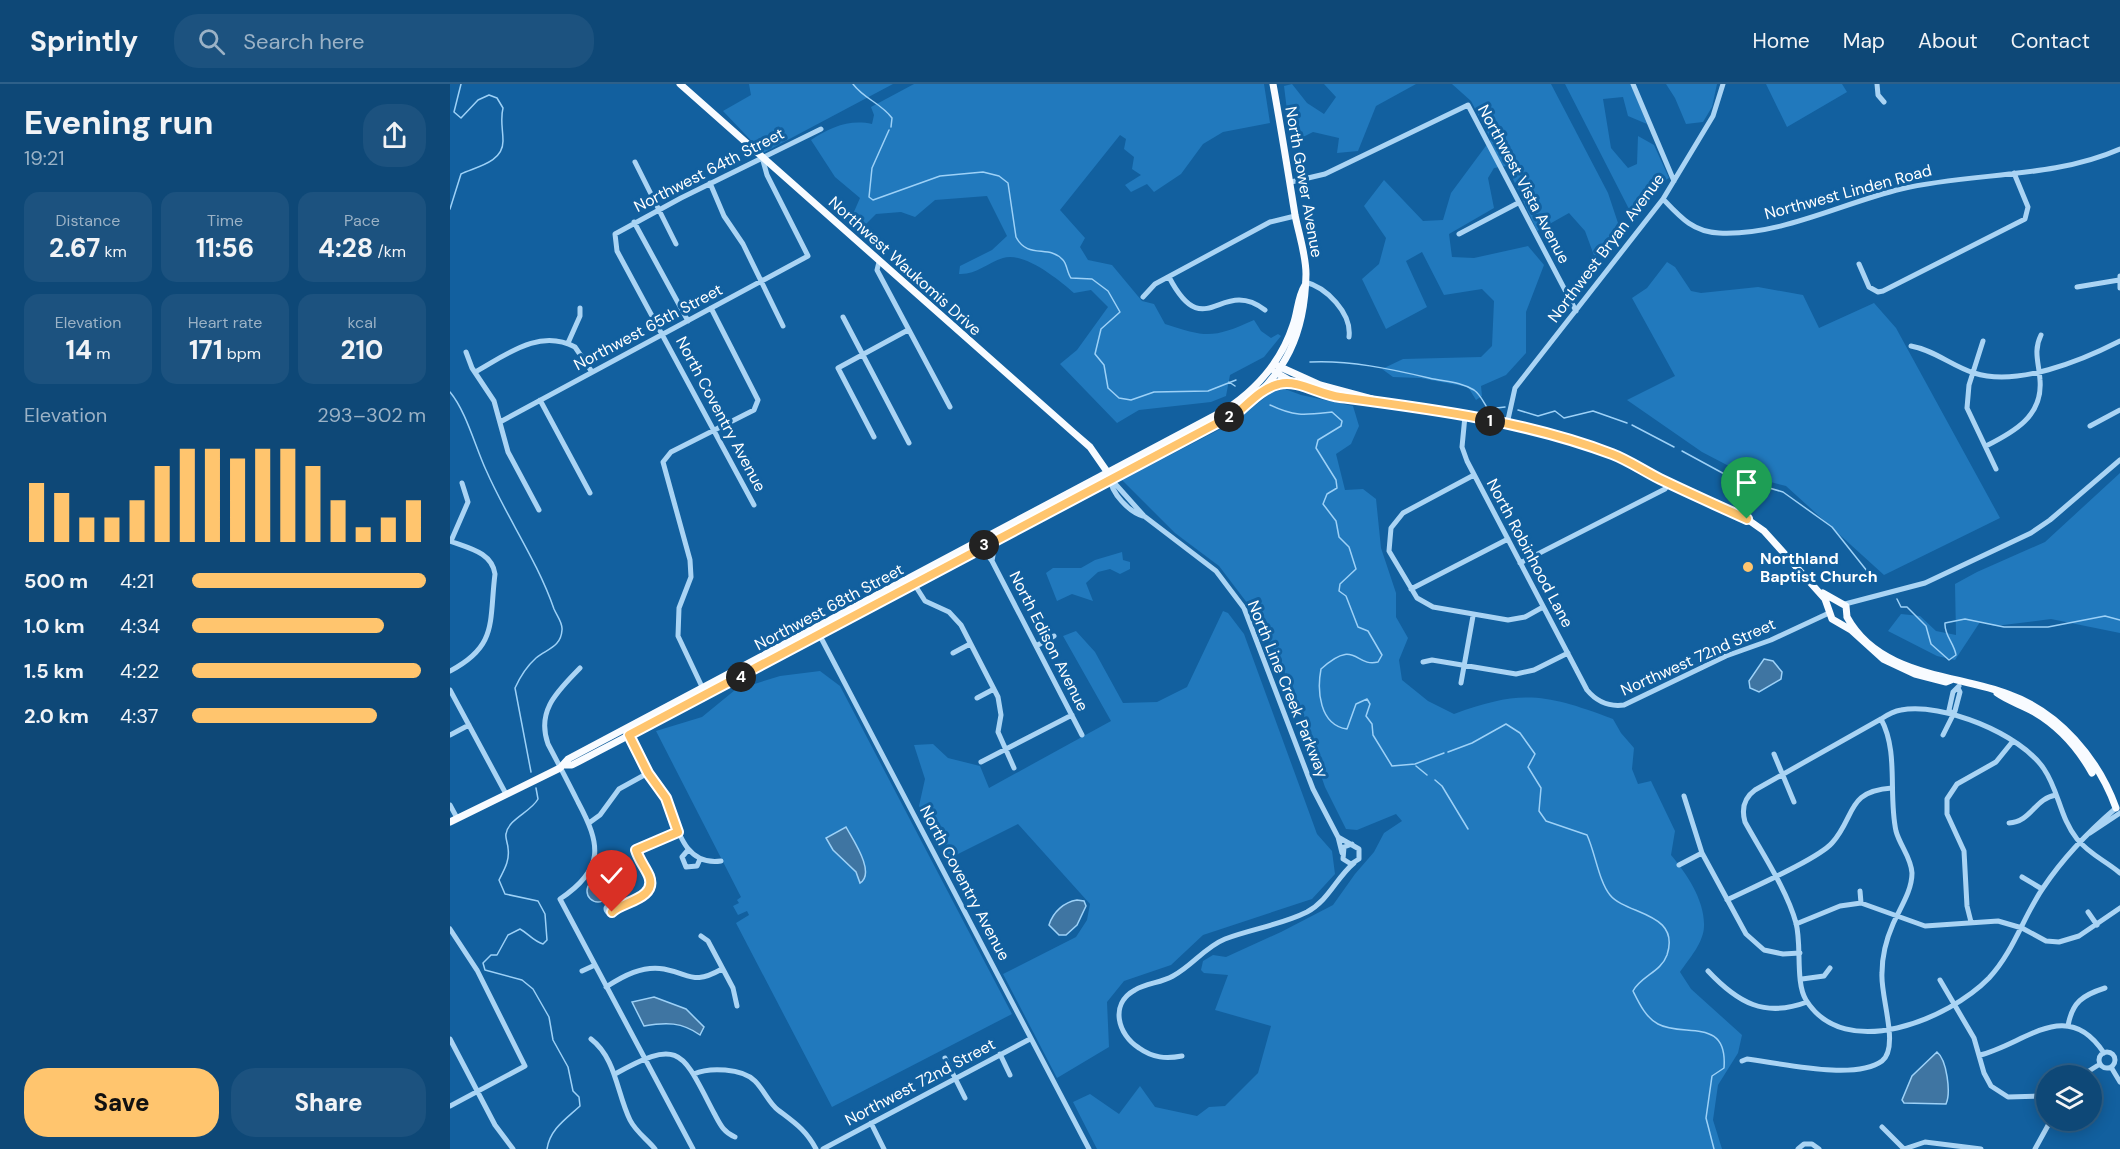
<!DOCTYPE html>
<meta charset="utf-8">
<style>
body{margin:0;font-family:"DM Sans",sans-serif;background:#1c527f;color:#f1f3f6;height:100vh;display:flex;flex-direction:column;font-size:22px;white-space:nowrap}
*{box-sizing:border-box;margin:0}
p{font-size:20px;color:#9bb2c6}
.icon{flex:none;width:33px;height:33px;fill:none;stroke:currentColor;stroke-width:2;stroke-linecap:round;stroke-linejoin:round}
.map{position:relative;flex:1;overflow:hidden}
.sheet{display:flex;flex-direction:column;background:#0e4877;width:450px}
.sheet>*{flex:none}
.controls{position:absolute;left:1586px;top:981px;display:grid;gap:12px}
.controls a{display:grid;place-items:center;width:66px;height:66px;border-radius:50%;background:#0e4877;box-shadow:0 3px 15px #0003,0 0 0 2px #2e6089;font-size:30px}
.pin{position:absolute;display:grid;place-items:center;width:51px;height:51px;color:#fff;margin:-62px -26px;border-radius:50% 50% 50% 0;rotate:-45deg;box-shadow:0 0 6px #0007}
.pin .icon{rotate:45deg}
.km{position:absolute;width:30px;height:30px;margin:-15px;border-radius:50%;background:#222;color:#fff;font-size:16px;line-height:30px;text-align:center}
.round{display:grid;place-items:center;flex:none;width:63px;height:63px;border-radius:24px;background:#1c527f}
.head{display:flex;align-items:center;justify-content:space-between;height:102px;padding:0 24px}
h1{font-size:33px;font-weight:800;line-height:45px}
.metrics{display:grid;grid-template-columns:repeat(3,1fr);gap:9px;height:102px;padding:6px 24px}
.metrics div{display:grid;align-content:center;border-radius:15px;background:#1c527f;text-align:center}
.metrics b{font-size:26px;font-weight:800}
.metrics small{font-size:16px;font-weight:400}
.metrics p{font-size:16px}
.chart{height:168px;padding:12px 24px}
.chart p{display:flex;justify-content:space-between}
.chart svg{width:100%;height:108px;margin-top:6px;stroke:#ffc56e;stroke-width:6}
.button{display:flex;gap:12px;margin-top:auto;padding:12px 24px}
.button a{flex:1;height:69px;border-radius:24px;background:#ffc56e;color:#111;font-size:24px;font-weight:800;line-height:69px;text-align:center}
.button a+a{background:#1c527f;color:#f1f3f6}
ul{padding:0 24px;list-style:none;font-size:20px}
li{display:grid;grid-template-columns:96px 72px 1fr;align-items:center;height:45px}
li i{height:15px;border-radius:8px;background:#ffc56e}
header{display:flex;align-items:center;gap:36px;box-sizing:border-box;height:84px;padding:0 30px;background:#0e4877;border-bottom:2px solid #2e6089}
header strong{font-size:28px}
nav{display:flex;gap:33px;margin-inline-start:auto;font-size:21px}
.search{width:420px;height:54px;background:#1c527f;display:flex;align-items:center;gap:15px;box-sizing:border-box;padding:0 21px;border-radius:24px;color:#9bb2c6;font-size:22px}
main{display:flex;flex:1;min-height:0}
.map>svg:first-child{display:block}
</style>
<header>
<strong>Sprintly</strong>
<div class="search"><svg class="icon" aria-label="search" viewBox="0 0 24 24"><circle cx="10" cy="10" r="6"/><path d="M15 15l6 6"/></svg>Search here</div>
<nav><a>Home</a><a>Map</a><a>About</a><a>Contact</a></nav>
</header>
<main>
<section class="sheet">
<div class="head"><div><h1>Evening run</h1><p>19:21</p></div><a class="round"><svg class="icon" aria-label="share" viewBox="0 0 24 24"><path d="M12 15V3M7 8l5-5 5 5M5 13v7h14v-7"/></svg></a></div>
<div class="metrics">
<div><p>Distance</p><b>2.67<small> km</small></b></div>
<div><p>Time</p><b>11:56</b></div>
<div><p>Pace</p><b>4:28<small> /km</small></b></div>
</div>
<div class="metrics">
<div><p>Elevation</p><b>14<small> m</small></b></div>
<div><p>Heart rate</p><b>171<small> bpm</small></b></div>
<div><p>kcal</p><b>210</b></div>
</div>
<div class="chart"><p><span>Elevation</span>293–302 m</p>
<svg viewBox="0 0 160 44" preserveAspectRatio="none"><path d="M5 44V20M15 44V24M25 44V34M35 44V34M45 44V27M55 44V13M65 44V6M75 44V6M85 44V10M95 44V6M105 44V6M115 44V13M125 44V27M135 44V38M145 44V34M155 44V27"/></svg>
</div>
<ul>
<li><b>500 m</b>4:21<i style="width:100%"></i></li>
<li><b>1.0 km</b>4:34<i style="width:82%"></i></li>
<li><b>1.5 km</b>4:22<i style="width:98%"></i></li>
<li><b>2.0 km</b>4:37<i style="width:79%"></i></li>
</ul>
<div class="button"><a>Save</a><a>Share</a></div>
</section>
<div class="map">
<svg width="1670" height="1065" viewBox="0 0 1670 1065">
<rect width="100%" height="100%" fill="#12609f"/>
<!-- green -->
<path fill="#2179bd" d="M299,0H443L313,69L273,27L301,11Z
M464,0H814L820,39L773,48L753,60L731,90L704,108L697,100L681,108L675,101L691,91L682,85L684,73L674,65L676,55L670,51L610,126L635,154L630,163L638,176L662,181L692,217L704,220L715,240C757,254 764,254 804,236L811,247L821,254L828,250L831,252L814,273L780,291L776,312L761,318L689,326L667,339L610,280L627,266L658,223L641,206L624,209C609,196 574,167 553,174C537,179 526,191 509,190L510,182L542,166L557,152L537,112L485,116L465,133L451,128L426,130L409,147L400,137L410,114L385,93L361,56C380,43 400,35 422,40L424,31L421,23Z
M842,0L857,19L874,30L886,13L874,0H966L926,22L908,67L887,69L889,54L863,48L841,59L834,2Z
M1002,0H1101L1158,109L1168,139L1145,174L1135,147L1119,129L1087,147L1057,82L1044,84L1038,94L1044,124L999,150L1002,173L1024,174L1078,162L1094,181L1076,228V269L1056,291L1031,302L1032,312L1026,316L1018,303L970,294L943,293L932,285L953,275L1031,273L1042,262L1044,217L1032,205L994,211L972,168L956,177L977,223L936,245L912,195L929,180L936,154L914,122L934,96L973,137L993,136L1001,109L1041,55L1021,17Z
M1115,0H1181L1197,40L1178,32L1173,13L1153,15L1161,64L1178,84L1187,80L1188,52L1204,61L1219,94L1198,106L1180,127Z
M1216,0H1267L1262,23L1253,38L1236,40L1225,14Z
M1316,0H1392L1397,8L1337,43Z
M1217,178L1225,183L1241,207L1251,209L1308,203L1353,211L1369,244L1424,219L1446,244L1550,434L1434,491L1336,402L1298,392L1252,368L1177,316L1225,292L1182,214L1197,204Z
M835,305L851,311L903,322L909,342L901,360L886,370L895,406L913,405L926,415L931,464L946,509V533L958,554L949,576L952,596L978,617L1004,630C1072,605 1096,610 1163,635L1171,649L1184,664L1182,685L1188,700L1201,697L1225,747L1221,771C1237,790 1255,817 1254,842C1254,858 1239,875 1230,888L1241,905L1292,951L1288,969L1268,1001L1263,1036L1272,1065H647L623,1018L640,1010L669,1030L690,1002L705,1023L747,1032L759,1023L775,1022L808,989L821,942L765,926L778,891L754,889L751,886L753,877L763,871L776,873L831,848L883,821L905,790L924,768L934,749L952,737L946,730L907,746L896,745L875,703L862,666L859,641L838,605L834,585L804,528L769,482L725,449L672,396L784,338L822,308Z
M1670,389V549L1601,535L1545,542L1530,538L1505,576L1487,572L1438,547L1451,530L1470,532L1486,547L1506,551L1505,500L1527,488L1595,458Z
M672,468L673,476L680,478V485L670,490L660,485L648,488L636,499L643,517L622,510L607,517L596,489L603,484H631L645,476Z
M773,527L778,529L794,550L867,750L882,767L885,790L862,815L753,851L721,881L674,897L657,918L659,963L607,994L553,890L626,853L637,836L640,820L568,740L500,774L469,722L475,695L464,661L483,660L498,674L530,682L539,704L661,637L613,552L626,547L645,568L673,619L707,618L737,603Z
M370,587L390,602L562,930L382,1023L286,839L299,831L297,827L288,831L283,822L289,819L287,816L291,813L206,647L252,633L285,606L330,592Z"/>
<!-- water -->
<path fill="#3f75a2" stroke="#9dd1f7" stroke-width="1.5" d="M1314,575L1323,577L1332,588L1331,595L1309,608L1300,604L1299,597Z
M396,743C403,756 426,789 410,799L406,788L383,766L376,754Z
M137 807a11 11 0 1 1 22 0a11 11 0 1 1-22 0Z
M627,816L634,817L636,822L627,841L616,851H609L599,841C603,828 614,818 627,816Z
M204,913L236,925L254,943L250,951C232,938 216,938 194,942L182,918Z
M1487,968C1497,976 1501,1009 1496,1020L1454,1019L1452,1016L1462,992Z"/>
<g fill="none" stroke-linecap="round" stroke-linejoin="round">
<!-- stream -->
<path stroke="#9dd1f7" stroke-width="1.5" d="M403,0C414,15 431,19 442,34L441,43
M439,46L422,84L419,113L423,116L490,92L533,88L549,92L558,99L566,153C578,176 599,160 613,176C617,180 617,189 621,194L642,195L658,207L670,228L651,245L645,270L654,281L658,304L669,314L681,316L704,308L758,307L786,296
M0,125L11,90C25,83 53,79 53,57C53,45 50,36 53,24L47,14L39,11L28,16L11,34L4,28L11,0
M860,278C899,276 941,285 979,294C995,298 1009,297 1024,306C1030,310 1034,319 1038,325L1055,323
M779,298L785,302
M0,308C16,327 25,362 36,386C57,434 87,476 104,525C107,532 113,539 112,546C111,563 97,565 86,574C77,582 70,593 65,604L81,688
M820,321C845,333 855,331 882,328L892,337L891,342L868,356L866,364L886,396L887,404L877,410L873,420L886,437L889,453L899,463L906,485L890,500L889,507L896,512L908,543L918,547L932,571L928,578C905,584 906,553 871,585C867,606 869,641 897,645L906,620L917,615L920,620L916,632L922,640L923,651L942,682L965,680L994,669
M1068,326L1088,332L1105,327L1114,334L1143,327L1177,339
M1182,341L1224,363
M1232,367L1278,392L1333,408L1382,443L1425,497
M1447,515L1451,523H1457L1476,542L1481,560L1499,576L1506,571C1504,559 1494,551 1495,539L1515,535L1554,543H1598L1655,532L1670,536
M998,668L1022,659L1056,640L1070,649L1085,670L1078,683L1091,704L1089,727L1096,737L1137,751C1145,768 1149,798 1160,811C1176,831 1231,828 1217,871C1211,888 1191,892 1183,907C1189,919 1196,934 1208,940C1233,954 1278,932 1274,984L1262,992L1256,1034L1264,1065
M966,682L977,691
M985,696L992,702L1018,745
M86,704L88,715C81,728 58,735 56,750C55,754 58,760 58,764C60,777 54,786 49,796L55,810L88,817L95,830L97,856L93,860C83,857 79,850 70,845L58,851L47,871H41L33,879L35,886L72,896L83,905L99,933L103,956L118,983L123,1007L129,1013L130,1022C116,1035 100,1045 97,1065"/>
<!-- minor -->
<path stroke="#aad4f4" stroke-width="5" d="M1183,0L1224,97
M1427,0L1428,11L1434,18
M185,78L226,160
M841,98L875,90L1018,21L1126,227
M260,99L274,132L293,160L333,242
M1213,115C1230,133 1243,148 1269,149C1331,152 1392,119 1451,105C1523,88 1602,95 1670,65
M184,138L238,237
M1009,150L1068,119
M429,178L427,186L500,323
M1409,180L1419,203L1428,208L1433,207L1575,135L1578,123L1564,89
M1670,192V204
M719,193C755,262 770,192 815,226
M855,198C876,203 902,229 899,253
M1627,203L1669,196
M693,213L705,200L820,138L845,132
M393,233L459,359
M1533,257L1519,301L1517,324L1546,385
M118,259L130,232V224
M1461,262C1484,266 1502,282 1524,289C1567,303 1631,277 1670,257
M16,268L22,284L44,317L58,368L89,426
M25,288C56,271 89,244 125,263L142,288
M90,316L140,409
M1015,332L1012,363L1017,377L1137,606C1147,618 1159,623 1174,621L1276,572L1321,556L1379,529
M50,338L358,172L317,91L312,73
M1057,340L1065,304L1213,115L1263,32L1273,0
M1640,342L1670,326
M424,353L388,284L458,246
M1536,362C1564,348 1593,332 1590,296C1589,279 1583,267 1591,251
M1024,391L953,429L941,444L939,467L967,514L983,523L1058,536L1075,533L1093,523
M660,394L694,432L766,487L794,524L863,705L888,753L892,769
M660,394C661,409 679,428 693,432
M304,421L167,167L165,150L231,114L371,45
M0,457C18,464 42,468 45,490C39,538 48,562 0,587
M1,457L18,418L12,399
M534,461V466L542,477
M535,461L543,471L542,477L632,651
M1070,479L1215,405L1219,400
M461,495L475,517L499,528L511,541L548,613L551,631L548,648L564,684
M961,505L1058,455
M1395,520L1475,499L1581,449L1600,436L1670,376
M369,550L639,1065
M586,562L604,552
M503,569L520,560
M973,578L982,576L1066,590L1084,586L1118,569
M130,584C108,607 86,626 98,660C108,679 118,698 128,718C151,761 155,785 110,815L243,1065
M1011,599L1023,532
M0,606L56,710
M254,607L228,552L229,524L241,493L240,476L213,378L221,368L304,326L308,316L261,224
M527,614L544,605
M1502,629L1499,626L1503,608L1509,602
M178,649C184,662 189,675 197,687C201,694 207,698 211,705C226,732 229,783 271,777
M0,651L19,641
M1493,651L1505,627L1510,608L1508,604
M1324,670L1344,718
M531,678L622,631
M1234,712L1252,769L1296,850L1314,866L1333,870L1350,869
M0,721L7,734
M1666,724C1638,748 1613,774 1593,804C1573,833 1564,867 1539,894C1499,935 1395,979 1356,916C1345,898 1352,861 1346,839C1337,806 1312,769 1295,738C1291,724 1294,714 1305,706L1431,635C1437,631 1444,627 1451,626C1492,618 1571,650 1594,685C1609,707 1610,734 1627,755C1639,770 1656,777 1670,789
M139,739L150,731L169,705L198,689
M1559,739C1581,738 1585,714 1606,711
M1640,749L1670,729
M888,753L909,765V775L901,780L893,775L894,763L902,760
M238,766L232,773L236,783L247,782L250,775
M1229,781L1252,769
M1572,793L1592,805
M1410,807L1411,819
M1277,816C1299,805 1368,775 1382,759C1406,732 1396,707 1442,704
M156 825a4 4 0 1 1 8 0a4 4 0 1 1-8 0Z
M164,825C172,824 179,819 186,815C213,801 193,786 186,766L228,748
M1638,828L1647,841
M1521,838L1517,822L1514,767L1497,730V715L1507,700L1546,678L1563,657
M1346,840L1390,822L1411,819L1475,842L1548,837L1572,844L1596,857L1609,858L1629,852L1670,824
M0,845L27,886L75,982L0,1022
M251,852L258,857L283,904L287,922
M132,887L145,881
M1258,887C1288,919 1315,934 1357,918
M1352,895L1374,892L1380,884
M1490,896L1524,954L1534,989L1541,1002L1558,1013L1596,1012
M156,903C173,892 193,881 214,885C243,891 243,901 272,885
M1618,942C1622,918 1633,911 1655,904
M0,955L45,1041L63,1065
M141,955C166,974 167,1010 180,1036C186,1048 197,1055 205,1065
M1649 976a8 8 0 1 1 16 0a8 8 0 1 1-16 0Z
M550,970L560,991
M1530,971C1575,960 1617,912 1654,969
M732,972C716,975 703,974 689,964C668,951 659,920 685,906C696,899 711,899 723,892C742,882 755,863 775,855C801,845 831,841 857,828C879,816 886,794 904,779
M495,974L515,1014
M1292,977L1297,975C1330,979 1405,997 1432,977C1450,963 1430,912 1432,889C1432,872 1436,856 1443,840C1450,824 1462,807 1462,789C1461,773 1450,762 1446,747C1438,711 1449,668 1431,635
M1661,983L1670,998
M165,990C231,953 232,968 264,1029C270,1040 273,1048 285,1053
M244,990C259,983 292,984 305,997C314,1006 319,1019 328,1026C345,1039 356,1046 366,1065
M1631,992L1650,980
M421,1039L434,1065
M1432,1043L1454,1065L1475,1058L1531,1065
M373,1065L580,955
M1348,1065L1354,1060H1362L1369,1065
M1585,1065L1601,1036"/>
<!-- major -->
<path stroke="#f8fbff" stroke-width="7" d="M230,0L624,349L640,363L658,389
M828,282L870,301L922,315
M825,288L846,300L877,311L924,316L1057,340L1134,360L1165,371L1219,400L1297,435L1314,447L1375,515L1382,535L1401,546L1433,575L1465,590L1496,598L1501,596
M816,305L829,300H843
M1373,509L1396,522L1397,533
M1397,533C1429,592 1504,590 1558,610C1609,628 1648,674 1666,724
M1547,609C1558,617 1572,621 1584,628C1608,642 1628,664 1642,689
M114,681H122C345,566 565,444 788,328C836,290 855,250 856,190C856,171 849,151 845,131C838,88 831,44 823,0
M0,738L110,684L118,675C338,560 555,441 775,326C807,305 831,278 843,241C848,228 847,214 855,201"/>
</g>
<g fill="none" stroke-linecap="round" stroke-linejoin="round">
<!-- route casing -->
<g stroke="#fff" stroke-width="12">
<path id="route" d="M162,828C171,818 208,815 199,792C195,783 189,776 186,766L228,748L216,714L198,689L179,651L788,328C800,318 812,304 829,300C848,295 870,311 890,313C981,325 1075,337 1162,370C1178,376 1194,387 1210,395C1239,409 1268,422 1297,435"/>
</g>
<!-- route -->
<use href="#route" stroke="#ffc56e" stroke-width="8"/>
</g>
<!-- markers -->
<circle fill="#ffc56e" stroke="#12609f" stroke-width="2" cx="1298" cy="483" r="6"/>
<g text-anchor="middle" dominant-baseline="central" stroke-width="6" stroke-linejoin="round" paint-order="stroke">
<!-- street labels -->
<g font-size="16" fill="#fff" stroke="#12609f">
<text transform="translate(259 86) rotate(-27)">Northwest 64th Street</text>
<text transform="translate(854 98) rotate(80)">North Gower Avenue</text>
<text transform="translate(1074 100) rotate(62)">Northwest Vista Avenue</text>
<text transform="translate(1398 108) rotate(-15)">Northwest Linden Road</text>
<text transform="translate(1156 164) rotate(-53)">Northwest Bryan Avenue</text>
<text transform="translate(455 182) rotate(42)">Northwest Waukomis Drive</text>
<text transform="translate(198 243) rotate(-28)">Northwest 65th Street</text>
<text transform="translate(271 330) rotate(62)">North Coventry Avenue</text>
<text transform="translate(1080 469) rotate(62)">North Robinhood Lane</text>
<text transform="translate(379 523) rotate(-28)">Northwest 68th Street</text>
<text transform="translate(599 557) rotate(63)">North Edison Avenue</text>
<text transform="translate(1248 573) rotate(-24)">Northwest 72nd Street</text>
<text transform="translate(838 605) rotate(68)">North Line Creek Parkway</text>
<text transform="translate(515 799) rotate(62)">North Coventry Avenue</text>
<text transform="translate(470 998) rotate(-28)">Northwest 72nd Street</text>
</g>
<!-- poi labels -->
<g font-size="16" font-weight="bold" fill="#fff" stroke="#12609f" text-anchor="start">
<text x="1310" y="474">Northland<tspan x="1310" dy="18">Baptist Church</tspan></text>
</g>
</g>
</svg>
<div class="controls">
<a><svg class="icon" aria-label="layers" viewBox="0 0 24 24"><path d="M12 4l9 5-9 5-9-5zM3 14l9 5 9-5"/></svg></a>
</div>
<div class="pin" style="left:1297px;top:435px;background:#1e9e55"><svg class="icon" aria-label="arrive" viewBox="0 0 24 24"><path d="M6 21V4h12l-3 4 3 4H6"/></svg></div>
<div class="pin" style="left:162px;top:828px;background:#d93025"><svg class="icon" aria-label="check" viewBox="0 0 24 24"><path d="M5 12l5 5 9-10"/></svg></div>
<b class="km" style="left:1040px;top:337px">1</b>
<b class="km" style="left:779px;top:333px">2</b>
<b class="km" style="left:534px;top:461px">3</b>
<b class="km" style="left:291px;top:593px">4</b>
</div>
</main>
